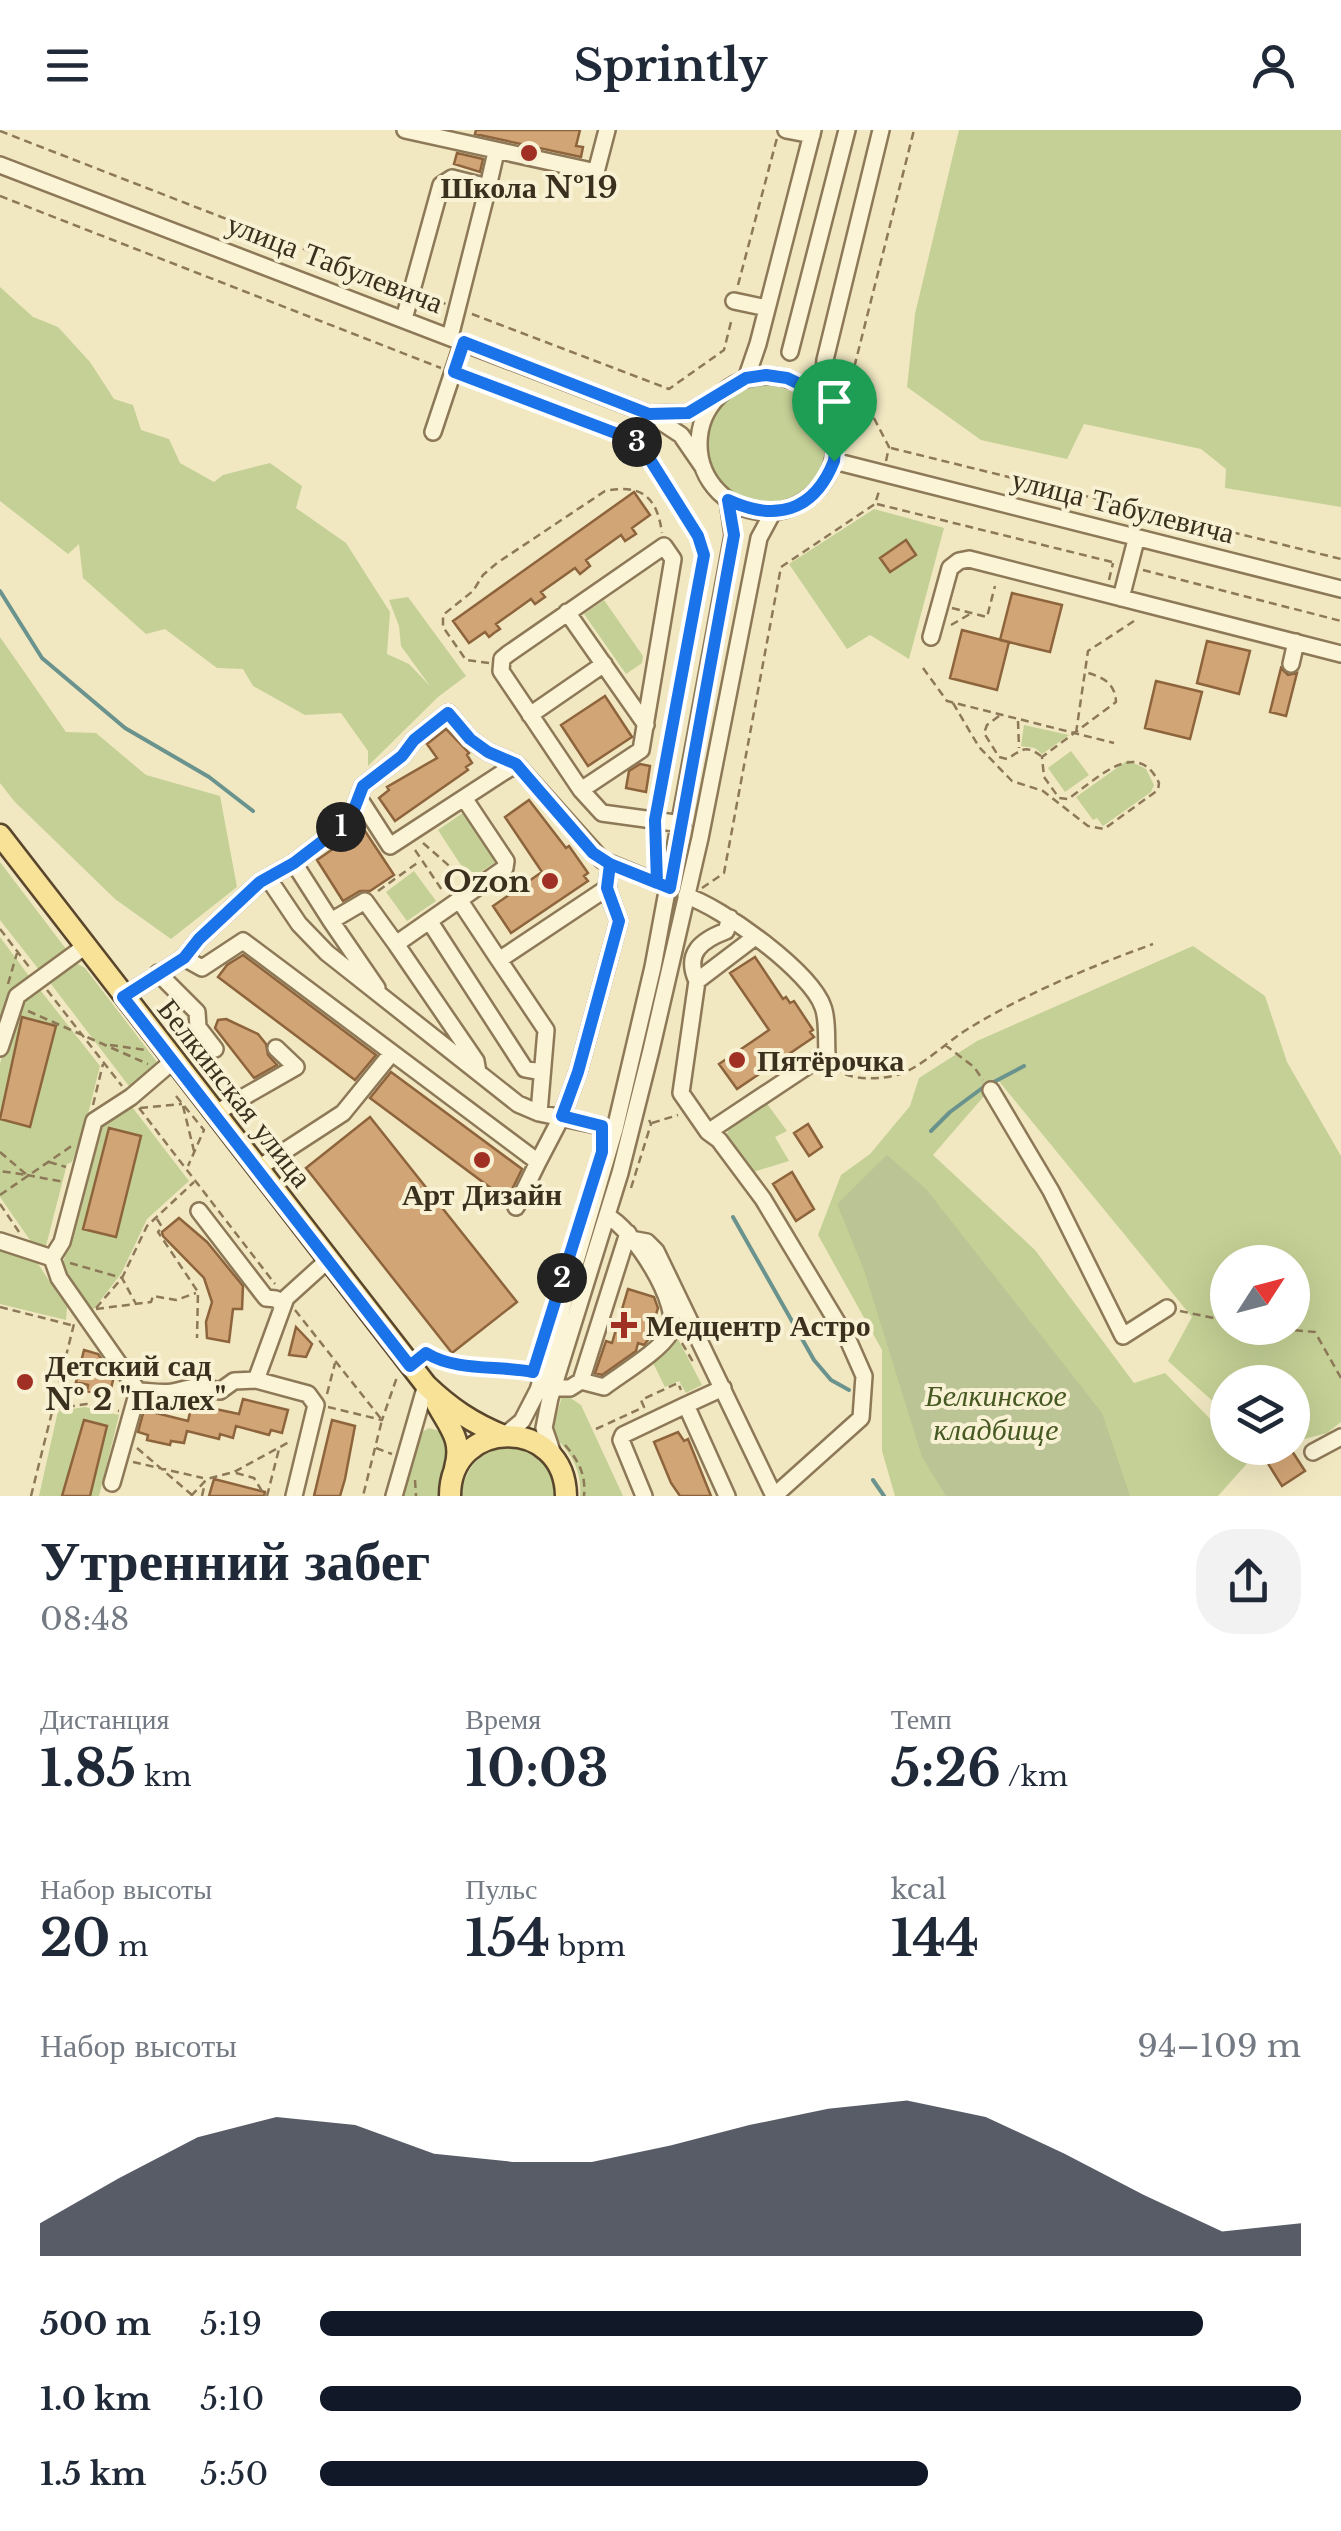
<!DOCTYPE html>
<html lang="ru">
<meta charset="utf-8">
<style>
body{margin:0;font-family:"Libre Baskerville",serif;background:#f2f2f3;color:#1f2937;height:100vh;display:flex;flex-direction:column;font-size:38px;white-space:nowrap}
*{box-sizing:border-box;margin:0}
p{font-size:32px;color:#747a83}
.icon{flex:none;width:55px;height:55px;fill:none;stroke:currentColor;stroke-width:2;stroke-linecap:round;stroke-linejoin:round}
.map{position:relative;height:1366px;overflow:hidden}
.details{display:flex;flex-direction:column;background:#fff;flex:1}
.details>*{flex:none}
.needle{width:65px;rotate:54deg}
.tools{position:absolute;left:1210px;top:1115px;display:grid;gap:20px}
.tools a{display:grid;place-items:center;width:100px;height:100px;border-radius:50%;background:#fff;box-shadow:0 10px 40px #0002;font-size:50px}
.pin{position:absolute;display:grid;place-items:center;width:85px;height:85px;color:#fff;margin:-102px -42px;border-radius:50% 50% 50% 0;rotate:-45deg;box-shadow:0 0 10px #0007}
.pin .icon{rotate:45deg}
.km{position:absolute;width:50px;height:50px;margin:-25px;border-radius:50%;background:#222;color:#fff;font-size:28px;line-height:50px;text-align:center}
.round{display:grid;place-items:center;flex:none;width:105px;height:105px;border-radius:40px;background:#f2f2f3}
.headline{display:flex;align-items:center;justify-content:space-between;height:170px;padding:0 40px}
h1{font-size:55px;font-weight:800;line-height:75px}
.metrics{display:grid;grid-template-columns:repeat(3,1fr);gap:15px;height:170px;padding:10px 40px}
.metrics div{display:grid;align-content:center}
.metrics b{font-size:50px;font-weight:800}
.metrics small{font-size:28px;font-weight:400}
.metrics p{font-size:28px}
.chart{height:280px;padding:20px 40px}
.chart p{display:flex;justify-content:space-between}
.chart svg{width:100%;height:180px;margin-top:10px;fill:#111827;opacity:.7}
ul{padding:0 40px;list-style:none;font-size:32px}
li{display:grid;grid-template-columns:160px 120px 1fr;align-items:center;height:75px}
li i{height:25px;border-radius:12px;background:#111827}
header{display:flex;justify-content:space-between;align-items:center;height:130px;padding:0 40px;background:#fff;font-size:45px;font-weight:800}
.map>svg:first-child{display:block}
</style>
<header><svg class="icon" aria-label="menu" viewBox="0 0 24 24"><path d="M4 6h16M4 12h16M4 18h16"/></svg>Sprintly<svg class="icon" aria-label="person" viewBox="0 0 24 24"><circle cx="12" cy="8" r="4"/><path d="M4 21q1-7 8-7t8 7"/></svg></header>
<div class="map">
<svg width="1341" height="1366" viewBox="0 0 1341 1366">
<rect width="100%" height="100%" fill="#f1e8c2"/>
<!-- green -->
<path fill="#c4d095" fill-rule="evenodd" d="M959,0H1341V377L1225,358L1226,339L1201,319L1084,294L1067,329L981,310L907,257L915,184Z
M0,157L33,187L58,197L90,232L114,269L133,275L141,300L169,309L180,333L214,352L223,345L270,333L302,356L296,378L346,413L390,482L387,524L409,534L430,556L401,516L399,496L389,470L408,467L466,546L438,567L368,636V621L341,583L305,585L253,556L243,539L217,538L165,499L146,504L83,448L79,414L68,424L0,371Z
M707 315a59 59 0 1 1 118 0a59 59 0 1 1-118 0Z
M874,379L944,398L909,529L870,505L847,519L789,434Z
M604,470L643,526L642,533L626,544L584,484Z
M0,507L66,602L96,603L146,645L220,666L237,757L171,809L115,769L14,671L0,653Z
M1024,595L1069,605L1042,624L1035,618L1021,616Z
M1071,621L1089,645L1065,662L1048,638Z
M1128,630L1146,639L1154,655L1151,662L1103,696L1097,688L1093,690L1076,667Z
M464,682L497,731L470,749L438,700Z
M0,732L66,819L60,828L40,841L0,790Z
M414,741L436,771L407,791L386,762Z
M0,807L29,846L14,859L0,889Z
M1193,816L1265,866L1287,932L1341,1026V1292L1327,1303L1293,1312L1292,1252H1228L1227,1284L1168,1231L1192,1187L998,950L933,1025L1035,1120L1134,1253L1165,1243L1227,1306L1228,1318H1239L1251,1329L1218,1366H895L882,1321V1220L818,1105L841,1045L870,1024L910,976L919,948L977,911ZM1228,1132H1292V1198H1228Z
M74,832L85,838L157,932L158,940L132,960L48,850Z
M37,856L100,936L88,984L72,1032L67,1034L46,1116L32,1113L0,1067V934L12,884L19,872Z
M765,971L787,1001L775,1007L789,1031L753,1042L727,1004L731,993Z
M129,973L189,1051L147,1089L121,1144L89,1185L66,1153L62,1138L97,997Z
M0,1120L34,1128L67,1177L66,1190L0,1174Z
M678,1209L702,1255L686,1263L679,1251L665,1257L653,1233Z
M563,1263L581,1275L623,1366H580C582,1340 572,1325 555,1307L554,1294Z
M85,1277L119,1285L99,1366H39L58,1281Z
M429,1298L446,1303C453,1326 439,1343 438,1366H403L419,1304Z
M509,1316C539,1322 552,1336 557,1366H462C464,1338 481,1319 509,1316Z"/>
<!-- cemetery -->
<path fill="#bac495" d="M887,1025L926,1059L1102,1283L1130,1366H946L922,1327L864,1140L837,1074Z"/>
<g fill="none" stroke-linecap="round" stroke-linejoin="round">
<!-- stream -->
<path stroke="#6b938d" stroke-width="4" d="M0,461L42,528L125,598L209,647L253,681
M990,954L1024,936
M931,1001L950,982L985,956
M733,1087L814,1230L831,1250L849,1260
M873,1350L884,1366"/>
</g>
<!-- building -->
<path fill="#d2a576" stroke="#8d643c" stroke-width="2.5" d="M476,0H580L576,16L583,17L581,27L475,4Z
M457,23L483,29L480,42L454,34Z
M634,362L650,385L632,398L636,404L625,411L621,405L586,430L590,436L580,444L575,438L541,462L545,467L535,474L531,469L496,494L500,499L494,503L489,507L485,502L469,513L453,491Z
M906,410L916,425L890,442L880,428Z
M1012,463L1062,475L1050,522L1000,510Z
M962,500L1009,512L997,560L950,548Z
M1207,511L1250,521L1239,564L1197,553Z
M1281,538L1288,545L1297,543L1286,586L1270,582Z
M1156,551L1202,562L1190,609L1145,598Z
M605,566L632,607L588,636L561,595Z
M446,599L469,623L467,625L472,633L466,637L468,640L395,691L379,668L389,660L387,657L437,628L427,614Z
M640,634L650,636L646,662L626,658L629,641Z
M529,670L566,718L569,716L588,743L584,746L588,751L511,803L493,776L542,742L505,687Z
M363,698L394,745L370,761H360L343,771L317,730Z
M243,825L376,925L355,950L218,847L227,835Z
M755,827L783,869L786,867L790,873L794,871L813,900L810,902L814,907L737,959L719,934L769,900L730,843Z
M22,887L56,896L30,997L0,989Z
M226,889L258,904L266,914L268,925L277,935L254,948L215,898L218,890Z
M391,942L522,1039L507,1070L370,968Z
M370,987L517,1172L452,1223L306,1038Z
M808,994L822,1017L809,1026L794,1003Z
M109,998L141,1006L116,1107L83,1099Z
M792,1042L814,1079L796,1091L773,1054Z
M179,1088L207,1112L243,1156L242,1179H233L229,1212L207,1208L206,1192L212,1172L204,1148L163,1106L162,1102Z
M628,1159L654,1167L658,1178L648,1210L644,1215L638,1213L636,1221L602,1245L595,1243L606,1211L612,1213Z
M296,1197L312,1214L306,1227L289,1225Z
M84,1220L98,1224L114,1246L109,1267L87,1261L88,1255L76,1252Z
M243,1269L288,1280L282,1303L271,1300L269,1305L236,1296L233,1308L220,1304L219,1309L187,1301L184,1313L171,1311L170,1315L147,1310L148,1305L138,1302L144,1280L188,1291L192,1274L239,1284Z
M84,1290L107,1296L90,1366H62Z
M332,1290L355,1296L345,1349L340,1366H314Z
M678,1302L684,1311L688,1309L711,1366H680L671,1353L654,1312Z
M1290,1318L1305,1341L1282,1356L1267,1332Z
M214,1349L265,1362L264,1366H209Z"/>
<g fill="none" stroke-linecap="round" stroke-linejoin="round">
<!-- minor casing -->
<g stroke="#8d7958" stroke-width="20">
<path id="minor" d="M405,0L596,42L607,0
M786,0L812,5
M0,35L649,284L681,305L703,337
M488,57L496,22
M734,171L767,178
M404,189L441,55L452,48L488,57L450,207
M790,222L847,0
M699 314a68 68 0 1 1 136 0a68 68 0 1 1-136 0Z
M746,249L758,214L813,0
M821,271L825,230L881,0
M652,284L688,283L715,267
M433,302L463,212
M834,331L1341,459
M1121,468L1136,410
M567,482L646,595
M931,507L950,438L959,431L969,429L1341,524
M1291,534L1296,512
M530,585L604,534
M581,660L641,620L673,429L664,416L508,524L502,529L501,541L581,660L602,683L682,694
M359,668L390,716L516,634
M464,668L506,731L505,738L396,814L476,931L478,942
M294,733L331,791L365,771L396,814
M268,748L299,794L327,823L518,974L539,983L615,999
M686,766C722,777 811,842 823,877C828,890 826,909 827,923L708,1002L681,963L697,851L755,807
M460,771L499,830L607,758
M331,791L377,858
M430,792L525,939L541,942
M184,828L202,838L243,811L538,1032L516,1077
M499,830L546,900L539,983
M158,843L197,882L198,897L215,919
M697,851C684,823 702,810 726,801L730,788
M123,867L184,828L199,809L260,752L294,733L350,690L363,656L402,626L414,610L448,583L470,609L488,622L516,634L602,730L670,758
M0,918L17,866L84,817
M991,960L1051,1061L1123,1206L1167,1178
M214,984L296,937L276,918
M538,1032L562,986L578,942L619,791L607,758L610,734
M257,1039L343,983L391,924
M199,1081L266,1168L276,1169L282,1175
M636,1110L647,1112L656,1121L774,1366L861,1288L864,1246L849,1212L763,1069L719,1010L708,1002
M0,1111L52,1128L62,1112L94,991L131,967L173,931
M52,1128L59,1148L138,1261L112,1353
M581,1251L628,1103
M553,1258H570L581,1251L604,1257C621,1244 660,1221 670,1203C683,1175 632,1098 607,1086
M138,1261C149,1261 162,1264 172,1262C197,1257 193,1254 220,1261L234,1251L256,1250
M686,1275L723,1258
M504,1306L522,1291L538,1260L615,999L653,837L733,405L728,370
M1313,1322L1341,1307
M554,1327L544,1298L550,1268L620,1043L651,920L700,708L759,408L773,382
M294,1366L316,1275L308,1264L256,1250L286,1168L328,1130
M394,1366L426,1255
M644,1366L621,1310L623,1305L686,1275L727,1366"/>
</g>
<!-- major casing -->
<g stroke="#5a462c" stroke-width="25">
<path id="major" d="M0,705L426,1255C450,1278 472,1293 504,1306
M437,1274C450,1298 463,1310 455,1338
M450,1366C450,1287 565,1286 566,1366"/>
</g>
<!-- path -->
<path stroke="#8d7958" stroke-width="2.5" stroke-dasharray="8 5" stroke-linecap="butt" d="M0,1L399,156
M0,66L441,238
M738,155L777,8
M426,166L446,174
M472,184L669,259L724,220L732,188
M838,233L853,236
M468,248L639,312L698,407L704,425L658,674
M891,318L1341,429
M886,331L889,317L852,246L914,0
M877,374L1116,433
M1143,440L1341,491
M1109,450L1113,433
M952,478L987,487L995,456
M951,495L970,484
M489,533L466,530L443,497V485L473,461L483,445L497,433L605,361C641,354 657,366 662,403
M923,538L947,571L1114,613
M953,573L979,617L1012,651L1043,661L1088,696L1104,699L1158,660L1159,653C1137,606 1096,650 1068,669L1059,668L1044,647L1042,627L1116,572C1115,552 1102,547 1085,542
M999,586L987,595L984,603L999,627L1007,629C1022,620 1025,614 1041,626
M1018,591L1019,618
M1076,603L1088,521L1134,491
M655,707L656,739
M423,713L462,747
M415,720L444,763
M702,758L724,743L781,437L875,374L880,358
M378,761L420,731
M0,799L30,838
M8,854L17,823
M47,860L122,956
M28,881L148,934
M110,915L146,920
M945,915L974,937L983,950
M834,938C848,951 882,950 900,944C922,937 950,909 971,897C1027,863 1092,836 1153,814
M176,966L204,1000L188,1036
M93,975L103,934
M183,976L194,1021
M139,978L275,1154
M140,978L182,974
M652,993L678,985
M0,1022L27,1045L0,1041
M49,1032L66,1037
M27,1045L64,1052
M631,1058L651,994L649,990
M0,1065L73,1015
M0,1074L19,1102
M157,1089L162,1097L158,1102L198,1162L197,1208
M70,1133L122,1148L136,1174
M0,1177L71,1195
M96,1178L122,1148L147,1096L194,1052
M96,1179L151,1172L153,1166L176,1170L196,1163
M295,1180L382,1290L363,1366
M1180,1181L1228,1191
M1269,1198L1315,1202L1341,1248
M682,1213L693,1232
M422,1226L426,1223C458,1243 493,1233 529,1242
M327,1264L335,1233
M328,1277L382,1290L397,1247
M54,1279L87,1274L119,1281
M596,1299L644,1277L641,1270L678,1253L681,1260
M565,1315C579,1331 586,1345 584,1366
M137,1318L192,1365
M376,1318L392,1324
M133,1332L203,1348
M236,1343L254,1348L265,1366
M415,1350L416,1366
M31,1366L74,1194
M191,1366L207,1349L234,1342L291,1311
M202,1366L205,1353
M267,1366L279,1319"/>
<!-- minor -->
<use href="#minor" stroke="#fbf4d6" stroke-width="15"/>
<!-- major -->
<use href="#major" stroke="#f7e298" stroke-width="20"/>
</g>
<g fill="none" stroke-linecap="round" stroke-linejoin="round">
<!-- route casing -->
<g stroke="#fff" stroke-width="20">
<path id="route" d="M834,331C814,382 775,392 728,370L734,405L670,758L610,734L593,723L516,634L488,622L470,609L448,583L414,610L402,626L363,656L350,690L294,733L260,752L199,809L184,828L123,867L410,1236L426,1223C457,1242 498,1235 533,1242L602,1022V996L562,986L578,942L619,791L607,758L610,734L657,753L655,690L704,425L698,406L639,312L454,242L464,212L649,284L688,283L746,248L766,245L787,248L806,257L821,271L832,290L836,310L834,331"/>
</g>
<!-- route -->
<use href="#route" stroke="#1a73e8" stroke-width="12"/>
</g>
<!-- markers -->
<g fill="#a02f24" stroke="#f8f1d3" stroke-width="4">
<circle cx="529" cy="23" r="10"/>
<circle cx="550" cy="751" r="10"/>
<circle cx="737" cy="930" r="10"/>
<circle cx="482" cy="1030" r="10"/>
<path d="M619 1180h10v10h10v10h-10v10h-10v-10h-10v-10h10z"/>
<circle cx="25" cy="1252" r="10"/>
</g>
<g text-anchor="middle" dominant-baseline="central" stroke-width="8" stroke-linejoin="round" paint-order="stroke">
<!-- poi labels -->
<g font-size="30" font-weight="bold" fill="#3b2f1d" stroke="#f8f1d3" text-anchor="start">
<text x="529" y="57" text-anchor="middle">Школа №19</text>
<text x="530" y="751" text-anchor="end">Ozon</text>
<text x="757" y="930">Пятёрочка</text>
<text x="482" y="1064" text-anchor="middle">Арт Дизайн</text>
<text x="646" y="1195">Медцентр Астро</text>
<text x="45" y="1235">Детский сад<tspan x="45" dy="34">№ 2 "Палех"</tspan></text>
</g>
<!-- street labels -->
<g font-size="30" fill="#3b2f1d" stroke="#f8f1d3">
<text transform="translate(335 133) rotate(21)">улица Табулевича</text>
<text transform="translate(1123 376) rotate(14)">улица Табулевича</text>
<text transform="translate(235 963) rotate(52)">Белкинская улица</text>
</g>
<!-- park labels -->
<g font-size="30" font-style="italic" fill="#465922" stroke="#f8f1d3">
<text x="996" y="1265">Белкинское<tspan x="996" dy="34">кладбище</tspan></text>
</g>
</g>
</svg>
<div class="tools">
<a><svg class="needle" viewBox="-14 -14 28 28"><path d="M0-13l5 13h-10z" fill="#e53935"/><path d="M0 13l5-13h-10z" fill="#747a83"/></svg></a>
<a><svg class="icon" aria-label="layers" viewBox="0 0 24 24"><path d="M12 4l9 5-9 5-9-5zM3 14l9 5 9-5"/></svg></a>
</div>
<div class="pin" style="left:834px;top:331px;background:#1e9e55"><svg class="icon" aria-label="arrive" viewBox="0 0 24 24"><path d="M6 21V4h12l-3 4 3 4H6"/></svg></div>
<b class="km" style="left:341px;top:697px">1</b>
<b class="km" style="left:562px;top:1148px">2</b>
<b class="km" style="left:637px;top:312px">3</b>
</div>
<section class="details">
<div class="headline"><div><h1>Утренний забег</h1><p>08:48</p></div><a class="round"><svg class="icon" aria-label="share" viewBox="0 0 24 24"><path d="M12 15V3M7 8l5-5 5 5M5 13v7h14v-7"/></svg></a></div>
<div class="metrics">
<div><p>Дистанция</p><b>1.85<small> km</small></b></div>
<div><p>Время</p><b>10:03</b></div>
<div><p>Темп</p><b>5:26<small> /km</small></b></div>
</div>
<div class="metrics">
<div><p>Набор высоты</p><b>20<small> m</small></b></div>
<div><p>Пульс</p><b>154<small> bpm</small></b></div>
<div><p>kcal</p><b>144</b></div>
</div>
<div class="chart"><p><span>Набор высоты</span>94–109 m</p>
<svg viewBox="0 0 160 44" preserveAspectRatio="none"><path d="M0 44V36L10 25L20 15L30 10L40 12L50 19L60 21L70 21L80 17L90 12L100 8L110 6L120 10L130 19L140 29L150 38L160 36V44z"/></svg>
</div>
<ul>
<li><b>500 m</b>5:19<i style="width:90%"></i></li>
<li><b>1.0 km</b>5:10<i style="width:100%"></i></li>
<li><b>1.5 km</b>5:50<i style="width:62%"></i></li>
</ul>
</section>
